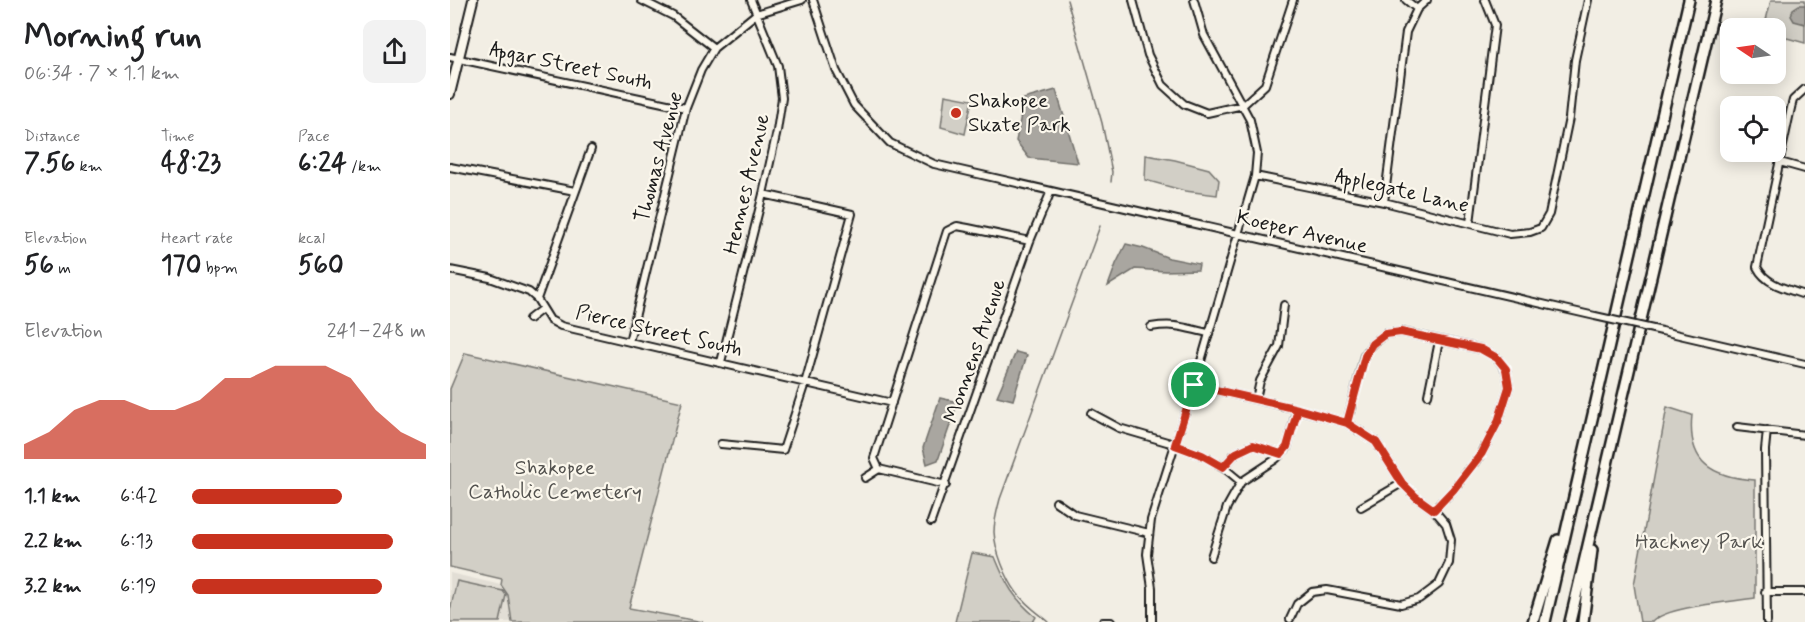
<!DOCTYPE html>
<meta charset="utf-8">
<style>
body{margin:0;font-family:Mynerve,sans-serif;background:#f2f2f2;color:#202124;height:100vh;display:flex;flex-direction:column;font-size:22px;white-space:nowrap}
*{box-sizing:border-box;margin:0}
p{font-size:20px;color:#757577}
.icon{flex:none;width:33px;height:33px;fill:none;stroke:currentColor;stroke-width:2;stroke-linecap:round;stroke-linejoin:round}
.map{position:relative;flex:1;overflow:hidden}
.drawer{display:flex;flex-direction:column;background:#fff;width:450px}
.drawer>*{flex:none}
.needle{width:39px;rotate:283deg}
.buttons{position:absolute;left:1270px;top:18px;display:grid;gap:12px}
.buttons a{display:grid;place-items:center;width:66px;height:66px;border-radius:12px;background:#fff;box-shadow:0 3px 15px #0003;font-size:30px}
.pin{position:absolute;display:grid;place-items:center;width:51px;height:51px;color:#fff;margin:-26px;border:3px solid #fff;border-radius:50%;box-shadow:0 2px 6px #0007}
.round{display:grid;place-items:center;flex:none;width:63px;height:63px;border-radius:12px;background:#f2f2f2}
.overview{display:flex;align-items:center;justify-content:space-between;height:102px;padding:0 24px}
h1{font-size:33px;font-weight:800;line-height:45px}
.figures{display:grid;grid-template-columns:repeat(3,1fr);gap:9px;height:102px;padding:6px 24px}
.figures div{display:grid;align-content:center}
.figures b{font-size:26px;font-weight:800}
.figures small{font-size:16px;font-weight:400}
.figures p{font-size:16px}
.chart{height:168px;padding:12px 24px}
.chart p{display:flex;justify-content:space-between}
.chart svg{width:100%;height:108px;margin-top:6px;fill:#c8321e;opacity:.7}
ul{padding:0 24px;list-style:none;font-size:20px}
li{display:grid;grid-template-columns:96px 72px 1fr;align-items:center;height:45px}
li i{height:15px;border-radius:8px;background:#c8321e}
main{display:flex;flex:1;min-height:0}
.map>svg:first-child{display:block}
</style>
<main>
<section class="drawer">
<div class="overview"><div><h1>Morning run</h1><p>06:34 · 7 × 1.1 km</p></div><a class="round"><svg class="icon" aria-label="share" viewBox="0 0 24 24"><path d="M12 15V3M7 8l5-5 5 5M5 13v7h14v-7"/></svg></a></div>
<div class="figures">
<div><p>Distance</p><b>7.56<small> km</small></b></div>
<div><p>Time</p><b>48:23</b></div>
<div><p>Pace</p><b>6:24<small> /km</small></b></div>
</div>
<div class="figures">
<div><p>Elevation</p><b>56<small> m</small></b></div>
<div><p>Heart rate</p><b>170<small> bpm</small></b></div>
<div><p>kcal</p><b>560</b></div>
</div>
<div class="chart"><p><span>Elevation</span>241–248 m</p>
<svg viewBox="0 0 160 44" preserveAspectRatio="none"><path d="M0 44V38L10 33L20 24L30 20L40 20L50 24L60 24L70 20L80 11L90 11L100 6L110 6L120 6L130 11L140 24L150 33L160 38V44z"/></svg>
</div>
<ul>
<li><b>1.1 km</b>6:42<i style="width:64%"></i></li>
<li><b>2.2 km</b>6:13<i style="width:86%"></i></li>
<li><b>3.2 km</b>6:19<i style="width:81%"></i></li>
</ul>
</section>
<div class="map">
<svg width="1355" height="622" viewBox="0 0 1355 622">
<rect width="100%" height="100%" fill="#f2eee4"/>
<filter id="ink" filterUnits="userSpaceOnUse"><feTurbulence type="fractalNoise" baseFrequency=".0167" numOctaves="2"/><feDisplacementMap in="SourceGraphic" scale="12" xChannelSelector="R" yChannelSelector="G"/><feConvolveMatrix kernelMatrix="1 2 1 2 8 2 1 2 1" color-interpolation-filters="sRGB"/></filter>
<g filter="url(#ink)">
<!-- built -->
<path fill="#e2ded5" d="M0,573L51,585L58,595L62,622H0Z"/>
<!-- green -->
<path fill="#d2cfc6" stroke="#777671" stroke-width="1.5" d="M1321,0H1355V43L1326,35V28H1314Z
M495,95L522,100L515,134L491,127Z
M696,155L725,160L759,169L769,180L767,195L735,191L695,180Z
M15,353L232,402L179,608L253,622H62L58,595L51,585L52,579L0,567V389Z
M1217,407L1242,415C1237,463 1262,477 1305,480V598C1281,602 1217,606 1202,622H1190L1184,585Z
M522,553L545,557C556,584 563,598 586,617L583,622H505Z
M7,581L53,591L56,595L50,622H0V610Z"/>
<!-- water -->
<path fill="#a9a6a0" stroke="#716f6b" stroke-width="1.5" d="M1349,5H1355V24L1344,21L1341,16L1343,9Z
M606,90L628,163L579,158L566,141L571,115L570,100Z
M676,244L693,248L719,258L749,264L748,270L715,271L685,269L658,286L666,264Z
M566,352L577,355L563,400L547,396Z
M490,398L508,402L488,460L477,464L473,448Z"/>
<g fill="none" stroke-linecap="round" stroke-linejoin="round">
<!-- stream -->
<path stroke="#716f6b" stroke-width="1.5" d="M617,0L652,123L662,172L661,182
M599,622C588,613 576,605 567,593C556,578 545,551 544,532C544,521 547,510 550,499L650,226"/>
<!-- minor casing -->
<g stroke="#1c1c1c" stroke-width="10">
<path id="minor" d="M191,0L223,16L264,48
M363,0L386,70L404,105L440,143L484,164L1145,316
M683,0L698,55L713,85L734,104L757,113L793,105L815,85L843,0
M956,0L967,9
M0,57L236,108
M1355,89L1343,100L1341,108L1307,267C1316,285 1337,289 1355,295
M1330,162L1355,169
M0,167L125,191
M805,176L934,202L1060,234L1080,232L1091,228L1099,214L1119,118L1125,60L1138,0
M934,202L956,32L967,9L977,0
M1020,223L1045,25L1035,0
M0,270L40,278L79,292L87,299L100,320L111,326L442,403
M87,299L141,149
M79,319L92,309
M701,327C726,323 735,328 758,333
M1212,331L1355,364
M179,342L236,108L251,70L264,48L306,14L352,0
M271,362L313,194L327,131L332,98L328,66L301,0
M744,385L847,409L897,423L926,442L952,483L966,497L984,510L996,524L1001,540L999,563L989,584L969,599L951,604L877,590L862,592L847,604L840,619
M978,395L989,341
M806,399L810,381L829,346L834,305
M641,413L669,428L717,442L752,455L773,467L791,482
M897,423L914,356L922,344L935,334L952,332L1031,349L1047,358L1056,370L1059,387L1048,422L1032,453L1003,490L984,510
M1287,427L1355,435
M271,444L333,450L355,383L402,214L313,194
M773,467L786,453L803,445L831,454
M429,469L496,485
M415,478L429,469L424,458L497,231L507,226L518,228L580,241
M606,502L625,515L699,533
M911,507L952,483
M481,522L580,241L601,191
M761,557L777,507L791,482L826,459L837,448L847,409
M1315,592H1355
M653,622H661
M702,622V588L697,554L701,520L744,385L805,176L807,153L800,120L754,35L744,0
M1317,622L1315,450L1317,430"/>
</g>
<!-- major casing -->
<g stroke="#1c1c1c" stroke-width="12">
<path id="major" d="M0,94L23,0"/>
</g>
<!-- highway casing -->
<g stroke="#1c1c1c" stroke-width="14">
<path id="highway" d="M1083,622L1108,540
M1095,622L1239,0
M1120,622L1266,0
M1133,622L1142,550"/>
</g>
<!-- minor -->
<use href="#minor" stroke="#fbf7ec" stroke-width="6"/>
<!-- major -->
<use href="#major" stroke="#fbf7ec" stroke-width="8"/>
<!-- highway -->
<use href="#highway" stroke="#fbf7ec" stroke-width="9"/>
<!-- minor-bridge casing -->
<g stroke="#1c1c1c" stroke-width="10" stroke-linecap="butt">
<path id="minor-bridge" d="M1145,316L1212,331"/>
</g>
<!-- minor-bridge -->
<use href="#minor-bridge" stroke="#fbf7ec" stroke-width="6"/>
</g>
</g>
<g fill="none" stroke-linecap="round" stroke-linejoin="round" filter="url(#ink)">
<!-- route casing -->
<g stroke="#fff" stroke-width="12">
<path id="route" d="M744,385L725,445L752,455L773,467L786,453L803,445L831,454L837,447L848,409L897,423L926,442L952,483L966,497L984,510L1003,490L1032,453L1048,422L1059,387L1056,369L1047,358L1031,349L951,332L935,334L922,344L915,356L897,423L848,409L744,385"/>
</g>
<!-- route -->
<use href="#route" stroke="#c8321e" stroke-width="8"/>
</g>
<!-- markers -->
<circle fill="#c8321e" stroke="#fbf7ec" stroke-width="2" cx="506" cy="113" r="6"/>
<g text-anchor="middle" dominant-baseline="central" stroke-width="4.5" stroke-linejoin="round" paint-order="stroke">
<!-- street labels -->
<g font-size="21" fill="#1c1c1c" stroke="#fbf7ec">
<text transform="translate(121 66) rotate(12)">Apgar Street South</text>
<text transform="translate(209 157) rotate(-75)">Thomas Avenue</text>
<text transform="translate(297 184) rotate(-77)">Hennes Avenue</text>
<text transform="translate(952 191) rotate(13)">Applegate Lane</text>
<text transform="translate(852 232) rotate(13)">Koeper Avenue</text>
<text transform="translate(209 331) rotate(13)">Pierce Street South</text>
<text transform="translate(525 351) rotate(-71)">Monnens Avenue</text>
</g>
<!-- poi labels -->
<g font-size="21" fill="#1c1c1c" stroke="#fbf7ec" text-anchor="start">
<text x="518" y="101">Shakopee<tspan x="518" dy="24">Skate Park</tspan></text>
</g>
<!-- park labels -->
<g font-size="21" fill="#53524f" stroke="#fbf7ec">
<text x="105" y="468">Shakopee<tspan x="105" dy="24">Catholic Cemetery</tspan></text>
<text x="1249" y="542">Hackney Park</text>
</g>
</g>
</svg>
<div class="buttons">
<a><svg class="needle" viewBox="-14 -14 28 28"><path d="M0-13l5 13h-10z" fill="#e53935"/><path d="M0 13l5-13h-10z" fill="#757577"/></svg></a>
<a><svg class="icon" aria-label="locate" viewBox="0 0 24 24"><circle cx="12" cy="12" r="6"/><path d="M12 2v4M12 18v4M2 12h4M18 12h4"/></svg></a>
</div>
<div class="pin" style="left:744px;top:385px;background:#1e9e55"><svg class="icon" aria-label="arrive" viewBox="0 0 24 24"><path d="M6 21V4h12l-3 4 3 4H6"/></svg></div>
</div>
</main>
